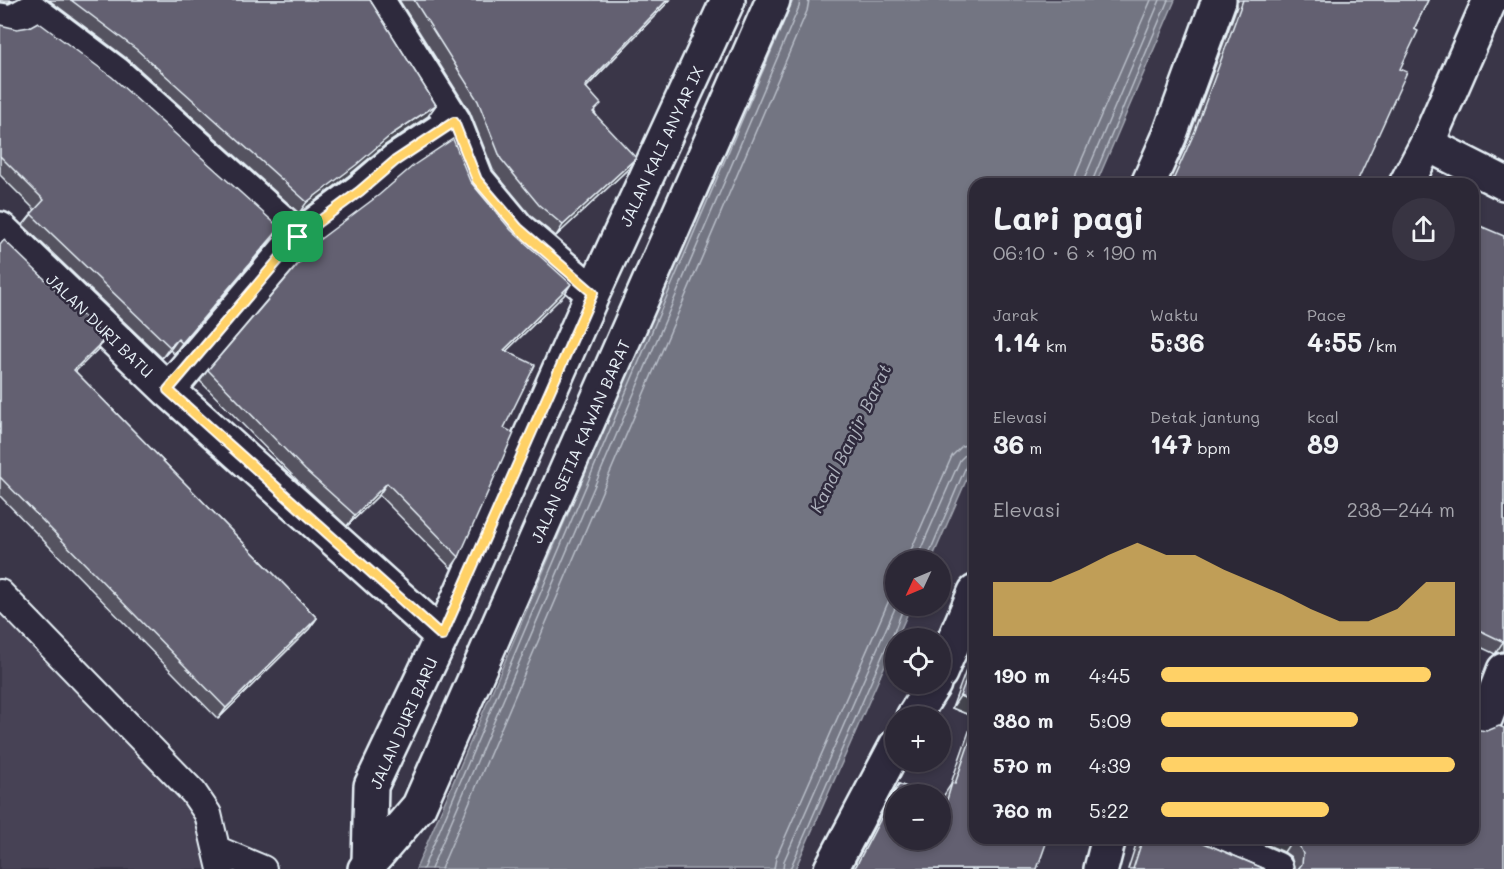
<!DOCTYPE html>
<html lang="id">
<meta charset="utf-8">
<style>
body{margin:0;font-family:Mali,sans-serif;background:#383442;color:#f1f3f6;height:100vh;display:flex;flex-direction:column;font-size:22px;white-space:nowrap}
*{box-sizing:border-box;margin:0}
p{font-size:20px;color:#a6a6ad}
.icon{flex:none;width:33px;height:33px;fill:none;stroke:currentColor;stroke-width:2;stroke-linecap:round;stroke-linejoin:round}
.map{position:relative;flex:1;overflow:hidden}
.side{position:absolute;left:969px;top:178px;width:510px;height:666px;display:flex;flex-direction:column;background:#2c2836;border-radius:18px;box-shadow:0 3px 9px #0003,0 0 0 2px #484451}
.side>*{flex:none}
.needle{width:39px;rotate:226deg}
.buttons{position:absolute;left:885px;top:550px;display:grid;gap:12px}
.buttons a{display:grid;place-items:center;width:66px;height:66px;border-radius:50%;background:#2c2836;box-shadow:0 3px 9px #0003,0 0 0 2px #484451;font-size:30px}
.pin{position:absolute;display:grid;place-items:center;width:51px;height:51px;color:#fff;margin:-26px;border-radius:12px;box-shadow:0 3px 9px #0006}
.round{display:grid;place-items:center;flex:none;width:63px;height:63px;border-radius:32px;background:#383442}
.headline{display:flex;align-items:center;justify-content:space-between;height:102px;padding:0 24px}
h1{font-size:33px;font-weight:700;line-height:45px}
.metrics{display:grid;grid-template-columns:repeat(3,1fr);gap:9px;height:102px;padding:6px 24px}
.metrics div{display:grid;align-content:center}
.metrics b{font-size:26px;font-weight:700}
.metrics small{font-size:16px;font-weight:400}
.metrics p{font-size:16px}
.chart{height:168px;padding:12px 24px}
.chart p{display:flex;justify-content:space-between}
.chart svg{width:100%;height:108px;margin-top:6px;fill:#ffd166;opacity:.7}
ul{padding:0 24px;list-style:none;font-size:20px}
li{display:grid;grid-template-columns:96px 72px 1fr;align-items:center;height:45px}
li i{height:15px;border-radius:8px;background:#ffd166}
.map>svg:first-child{display:block}
</style>
<div class="map">
<svg width="1504" height="869" viewBox="0 0 1504 869">
<rect width="100%" height="100%" fill="#3a3648"/>
<filter id="ink" filterUnits="userSpaceOnUse"><feTurbulence type="fractalNoise" baseFrequency=".0167" numOctaves="2"/><feDisplacementMap in="SourceGraphic" scale="12" xChannelSelector="R" yChannelSelector="G"/><feConvolveMatrix kernelMatrix="1 2 1 2 8 2 1 2 1" color-interpolation-filters="sRGB"/></filter>
<g filter="url(#ink)">
<!-- built -->
<path fill="#464354" d="M0,593L193,792L219,869H0Z"/>
<!-- water -->
<path fill="#737482" stroke="#a2a6b1" stroke-width="1.5" d="M788,0H1175L1096,184H975V460L931,561H896V606H911L795,869H416Z"/>
<g fill="none" stroke-linecap="round" stroke-linejoin="round">
<!-- shore -->
<path stroke="#b9bfc9" stroke-width="1.5" d="M1075,184L1076,173L1151,0
M1084,184L1085,177L1160,0
M1091,184L1168,0
M909,561L911,550L952,456L962,446L975,443
M918,561L919,553L960,460L966,454L975,452
M926,561L967,464L970,460H975
M423,869L793,0
M431,869L799,7L800,0
M441,869L807,11L809,0
M774,869L776,858L890,598L896,590
M783,869L784,861L896,606
M790,869L887,645L891,640L904,606"/>
<!-- lane casing -->
<g stroke="#e8f1f8" stroke-width="30">
<path id="lane" d="M0,593L193,792L208,814L221,869
M218,850L263,869"/>
</g>
<!-- street casing -->
<g stroke="#e8f1f8" stroke-width="38">
<path id="street" d="M377,0L454,122L477,180L518,229L593,293
M0,20L12,22L32,11L116,74L298,237
M1427,144L1504,183
M1148,184L1169,137L1219,0
M0,229L168,390L442,636
M168,390L298,237L360,191L395,161L454,122
M940,673L975,592
M913,717L934,684
M1473,724H1479L1486,717L1504,670
M1203,838L1276,869
M369,862L371,786L442,636L593,293L728,0
M831,869L896,746"/>
</g>
<!-- secondary casing -->
<g stroke="#e8f1f8" stroke-width="38">
<path id="secondary" d="M1406,184L1427,144L1490,0
M365,869L419,806L773,0
M1101,869L1109,838"/>
</g>
<!-- lane -->
<use href="#lane" stroke="#2f2a3d" stroke-width="26"/>
<!-- street -->
<use href="#street" stroke="#2f2a3d" stroke-width="33"/>
<!-- secondary -->
<use href="#secondary" stroke="#2f2a3d" stroke-width="33"/>
</g>
<!-- wall -->
<path fill="#555361" stroke="#e8f1f8" stroke-width="1.5" d="M49,0H370L436,105L428,116L385,145L348,176L299,213L129,60Z
M399,0H670L586,88L595,113L628,169L556,236L531,216L493,170L470,112Z
M1237,0H1428L1414,29L1356,184H1168L1187,143L1237,6Z
M0,25L272,239L174,354L170,350L162,358L23,225L35,210L0,175Z
M470,181L564,295L506,351L504,428L459,557L451,568L379,495L347,526L298,481L200,381L208,370Z
M1504,236V652L1502,651L1495,654L1474,644Z
M0,245L106,338L98,349L75,371L317,618L309,629L218,719L0,496Z
M975,655V838L1037,869H852L891,796L899,784L942,802L944,795L950,786L974,717L952,708L968,665Z
M1138,838H1198L1204,843L1265,869H1128Z
M1252,838H1473L1504,869H1294V866L1291,857L1284,852Z"/>
<!-- shaded-wall -->
<path fill="#45444f" stroke="#e8f1f8" stroke-width="1.5" d="M0,0H13L9,2H0Z
M667,0H670L577,97L585,86Z
M436,105L428,116L385,145L348,176L299,213L307,202L392,134Z
M636,158L628,169L556,236L563,225Z
M280,228L272,239L174,354L182,343Z
M571,284L564,295L496,361L504,350Z
M106,338L98,349L66,381L74,370Z
M178,339L170,350L162,358L170,347Z
M387,483L379,495L347,526L355,515Z
M317,618L309,629L218,719L226,708Z
M1503,642H1504V652L1502,651L1495,654Z
M960,696L975,702V715L974,717L952,708Z
M1252,838H1288L1292,840L1284,852Z"/>
<!-- building -->
<path fill="#636171" stroke="#e8f1f8" stroke-width="1.5" d="M71,0H370L436,105L392,134L356,165L307,202L136,49Z
M414,0H667L585,86L601,104L593,112L636,158L563,225L539,205L501,159L478,101Z
M1243,0H1428L1414,29L1418,31L1400,69L1407,72L1356,184H1169L1173,180L1195,131Z
M38,22L112,77L280,228L182,343L178,339L170,347L31,214L44,200L0,156V25L17,29L29,27Z
M453,139L470,181L511,230L571,284L504,350L535,365L504,428L514,433L459,557L387,483L355,515L305,470L208,370L319,240L379,195L414,165Z
M1473,223L1504,236V642L1479,630L1473,645Z
M4,240L106,338L74,370L317,618L226,708L0,477V245Z
M975,656V702L960,696Z
M975,726V838H1048L1037,869H853L856,866L899,784L925,795H896V840H940V801L946,803L952,783L955,784Z
M1499,726L1504,728V869H1298L1302,864L1303,854L1299,845L1288,838H1473V729L1487,731Z
M1143,838H1198L1204,843L1265,869H1133Z"/>
</g>
<g fill="none" stroke-linecap="round" stroke-linejoin="round" filter="url(#ink)">
<!-- route casing -->
<g stroke="#fff" stroke-width="12">
<path id="route" d="M454,122L477,180L518,228L593,293L442,636L168,390L298,237L360,191L395,161Z"/>
</g>
<!-- route -->
<use href="#route" stroke="#ffd166" stroke-width="8"/>
</g>
<g text-anchor="middle" dominant-baseline="central" stroke-width="5" stroke-linejoin="round" paint-order="stroke">
<!-- street labels -->
<g font-size="16" fill="#e8f1f8" stroke="#2f2a3d">
<text transform="translate(661 146) rotate(-65)">JALAN KALI ANYAR IX</text>
<text transform="translate(100 325) rotate(44)">JALAN DURI BATU</text>
<text transform="translate(580 441) rotate(-66)">JALAN SETIA KAWAN BARAT</text>
<text transform="translate(403 723) rotate(-66)">JALAN DURI BARU</text>
</g>
<!-- water labels -->
<g font-size="18" font-style="italic" fill="#aeb2bd" stroke="#2f2a3d">
<text transform="translate(850 438) rotate(-64)">Kanal Banjir Barat</text>
</g>
</g>
</svg>
<div class="buttons">
<a><svg class="needle" viewBox="-14 -14 28 28"><path d="M0-13l5 13h-10z" fill="#e53935"/><path d="M0 13l5-13h-10z" fill="#a6a6ad"/></svg></a>
<a><svg class="icon" aria-label="locate" viewBox="0 0 24 24"><circle cx="12" cy="12" r="6"/><path d="M12 2v4M12 18v4M2 12h4M18 12h4"/></svg></a>
<a>+</a>
<a>−</a>
</div>
<div class="pin" style="left:298px;top:237px;background:#1e9e55"><svg class="icon" aria-label="arrive" viewBox="0 0 24 24"><path d="M6 21V4h12l-3 4 3 4H6"/></svg></div>
<section class="side">
<div class="headline"><div><h1>Lari pagi</h1><p>06:10 · 6 × 190 m</p></div><a class="round"><svg class="icon" aria-label="share" viewBox="0 0 24 24"><path d="M12 15V3M7 8l5-5 5 5M5 13v7h14v-7"/></svg></a></div>
<div class="metrics">
<div><p>Jarak</p><b>1.14<small> km</small></b></div>
<div><p>Waktu</p><b>5:36</b></div>
<div><p>Pace</p><b>4:55<small> /km</small></b></div>
</div>
<div class="metrics">
<div><p>Elevasi</p><b>36<small> m</small></b></div>
<div><p>Detak jantung</p><b>147<small> bpm</small></b></div>
<div><p>kcal</p><b>89</b></div>
</div>
<div class="chart"><p><span>Elevasi</span>238–244 m</p>
<svg viewBox="0 0 160 44" preserveAspectRatio="none"><path d="M0 44V22L10 22L20 22L30 17L40 11L50 6L60 11L70 11L80 17L90 22L100 27L110 33L120 38L130 38L140 33L150 22L160 22V44z"/></svg>
</div>
<ul>
<li><b>190 m</b>4:45<i style="width:92%"></i></li>
<li><b>380 m</b>5:09<i style="width:67%"></i></li>
<li><b>570 m</b>4:39<i style="width:100%"></i></li>
<li><b>760 m</b>5:22<i style="width:57%"></i></li>
</ul>
</section>
</div>
